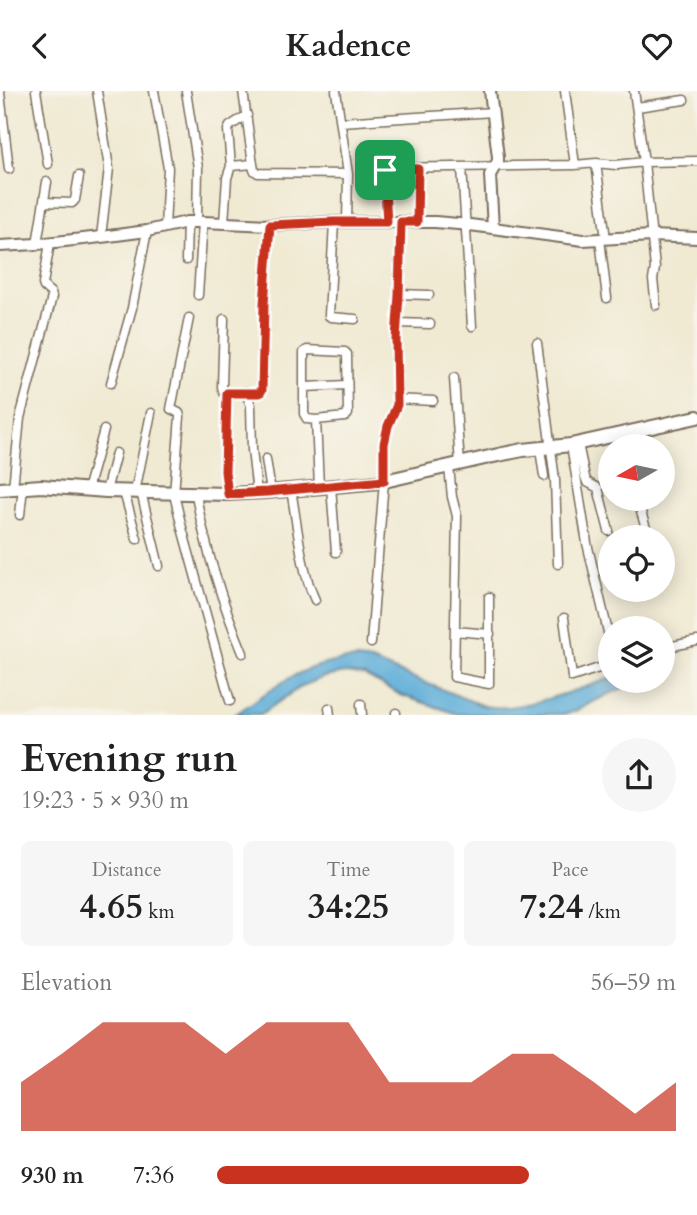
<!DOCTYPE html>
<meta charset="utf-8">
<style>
body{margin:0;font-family:Cardo,serif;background:#f6f6f6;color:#222;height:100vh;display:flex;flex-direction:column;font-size:26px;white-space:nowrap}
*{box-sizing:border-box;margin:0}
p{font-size:23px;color:#767676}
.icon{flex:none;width:38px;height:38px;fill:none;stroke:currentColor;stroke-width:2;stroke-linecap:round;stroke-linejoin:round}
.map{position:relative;height:624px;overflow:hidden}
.panel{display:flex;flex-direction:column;background:#fff;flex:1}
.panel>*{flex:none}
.needle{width:46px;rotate:261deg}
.fabs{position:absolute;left:598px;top:343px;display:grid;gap:14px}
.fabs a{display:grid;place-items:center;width:77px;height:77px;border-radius:50%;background:#fff;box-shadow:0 4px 18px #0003;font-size:35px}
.pin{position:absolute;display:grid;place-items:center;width:60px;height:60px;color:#fff;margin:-30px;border-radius:14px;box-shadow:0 4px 10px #0006}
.round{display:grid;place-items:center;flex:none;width:74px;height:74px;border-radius:37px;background:#f6f6f6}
.summary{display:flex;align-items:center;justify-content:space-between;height:119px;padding:0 21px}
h1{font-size:38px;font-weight:800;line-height:52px}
.stats{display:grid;grid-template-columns:repeat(3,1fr);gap:10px;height:119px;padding:7px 21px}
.stats div{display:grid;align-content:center;border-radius:10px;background:#f6f6f6;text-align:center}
.stats b{font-size:35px;font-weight:800}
.stats small{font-size:19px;font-weight:400}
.stats p{font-size:19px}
.chart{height:196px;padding:14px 21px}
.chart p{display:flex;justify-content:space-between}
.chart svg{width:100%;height:126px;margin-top:7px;fill:#c8321e;opacity:.7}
ul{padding:0 21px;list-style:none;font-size:23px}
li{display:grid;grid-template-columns:112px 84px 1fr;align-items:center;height:52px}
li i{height:18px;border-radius:9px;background:#c8321e}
header{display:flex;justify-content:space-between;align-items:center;height:91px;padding:0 21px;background:#fff;font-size:32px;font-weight:800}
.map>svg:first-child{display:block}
</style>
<header><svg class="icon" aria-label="back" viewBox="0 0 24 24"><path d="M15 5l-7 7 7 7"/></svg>Kadence<svg class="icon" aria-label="heart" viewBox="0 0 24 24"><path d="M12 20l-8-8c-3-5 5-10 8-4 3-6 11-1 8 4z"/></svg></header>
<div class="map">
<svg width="697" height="624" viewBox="0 0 697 624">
<rect width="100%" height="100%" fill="#f7f3e8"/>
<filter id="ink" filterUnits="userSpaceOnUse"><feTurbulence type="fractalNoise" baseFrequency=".0143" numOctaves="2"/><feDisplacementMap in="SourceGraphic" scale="14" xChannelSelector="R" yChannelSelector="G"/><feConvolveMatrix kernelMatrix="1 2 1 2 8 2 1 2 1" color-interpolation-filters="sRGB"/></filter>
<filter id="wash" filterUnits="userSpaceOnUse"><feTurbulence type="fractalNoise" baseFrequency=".00686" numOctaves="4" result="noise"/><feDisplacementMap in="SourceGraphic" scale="28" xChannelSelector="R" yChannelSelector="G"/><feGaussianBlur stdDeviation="1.57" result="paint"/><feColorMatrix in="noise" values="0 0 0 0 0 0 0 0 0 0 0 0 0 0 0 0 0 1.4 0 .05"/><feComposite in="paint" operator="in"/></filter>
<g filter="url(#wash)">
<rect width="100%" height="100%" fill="#f0ead3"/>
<!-- water -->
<path fill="#5faed9" stroke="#4d6c7c" stroke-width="2" d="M357,568L371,570L476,612C481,614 487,616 492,616C520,620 583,597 611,587V590H644C628,595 612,601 597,609C586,614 578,620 567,623H457L401,604L365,585L346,582L324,586L302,595L261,623H236C278,594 303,571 357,568Z"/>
</g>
<g filter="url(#ink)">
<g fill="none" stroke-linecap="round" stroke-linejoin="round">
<!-- minor casing -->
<g stroke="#7a6d5d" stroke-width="11">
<path id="minor" d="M36,0L48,73
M97,0L109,77L101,146
M154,0L168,77L165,136
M186,0L198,77L197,131
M336,0L348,83L347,131
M565,0L575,74
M634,0L644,71L655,177L653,189L656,214
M0,2L9,78
M637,16L684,9
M341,31L493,21
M596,72L606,148
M253,73L254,79L258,82L348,83
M231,75L253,73L243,0
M462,76L472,235
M44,111L72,112L75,109L79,85
M334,131L329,225L331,226L355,228
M387,131L384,83L385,79L387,77L575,74L596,72L616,74L644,71L697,70
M417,131L418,77
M224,132L227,87L231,75L228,39L230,35L247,24
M600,148L607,207
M37,153L47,91
M186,169L187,131
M399,203L429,204
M198,204L203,131
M189,227L171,318L179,322L180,325L174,403L182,437L230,610
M224,228L222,296L224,302H227
M397,232L430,233
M537,252L555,389L558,473
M454,287L460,374
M111,292L132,217L147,140
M305,296L347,294
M245,301L251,314L252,359L257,402
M227,302H260L262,299L264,213L270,134
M227,302L225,381L228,403
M397,308L433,310
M316,329L307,328L304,323V261L307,259L345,261L347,263L348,323L345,326L316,329L319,396
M633,339L638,355
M578,353L585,386L587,391L598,397L609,440
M571,354L587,452L611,554
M540,358L544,385
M266,368L271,401
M449,376L452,406L457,425L454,586L489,593V506
M331,395L336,461
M13,397L20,327L52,206L51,202L44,196L43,193L50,152
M87,399L104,339
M291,399C297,431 301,480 315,509
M106,400L116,362
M124,401L137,448
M135,401L151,322
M141,401L159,475
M196,403C204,454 223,514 243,562
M637,408L648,444
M20,424L23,396
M564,527L572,586L611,573
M455,540L490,543
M371,552L384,390V353L388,335L397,314L396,248L399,203L401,131
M663,557L697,550
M361,613L362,624
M329,617L330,624
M396,622V624"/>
</g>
<!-- tertiary casing -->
<g stroke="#7a6d5d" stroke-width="14">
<path id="tertiary" d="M490,0L498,66V70L490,84L493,137
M0,155L37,153L101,146L147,140L187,131H203L270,134L334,131H435L470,134L583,149L652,145L697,147"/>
</g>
<!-- secondary casing -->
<g stroke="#7a6d5d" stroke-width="16">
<path id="secondary" d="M0,398L41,395L106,400L228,403L266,401L380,391L498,364L523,359L571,354L697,326"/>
</g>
<!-- minor -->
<use href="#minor" stroke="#fff" stroke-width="8"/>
<!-- tertiary -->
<use href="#tertiary" stroke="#fff" stroke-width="10"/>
<!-- secondary -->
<use href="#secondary" stroke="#fff" stroke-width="12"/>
</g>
</g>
<g fill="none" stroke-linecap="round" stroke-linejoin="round" filter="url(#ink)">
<!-- route casing -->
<g stroke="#fff" stroke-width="14">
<path id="route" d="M387,77L418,78L417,131H401L399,204L396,248L397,314L388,335L384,353V390L267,401L228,403L225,381L227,302H260L262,299L264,213L270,134L334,131H387L384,83L385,79Z"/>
</g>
<!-- route -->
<use href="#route" stroke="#c8321e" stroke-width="9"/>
</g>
</svg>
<div class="fabs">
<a><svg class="needle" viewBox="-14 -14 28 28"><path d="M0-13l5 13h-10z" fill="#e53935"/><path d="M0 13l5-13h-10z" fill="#767676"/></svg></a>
<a><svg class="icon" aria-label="locate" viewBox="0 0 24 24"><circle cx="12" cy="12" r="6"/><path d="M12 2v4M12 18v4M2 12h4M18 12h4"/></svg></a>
<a><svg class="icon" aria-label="layers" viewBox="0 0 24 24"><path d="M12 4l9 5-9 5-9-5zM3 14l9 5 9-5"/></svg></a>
</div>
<div class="pin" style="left:385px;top:79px;background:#1e9e55"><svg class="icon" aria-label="arrive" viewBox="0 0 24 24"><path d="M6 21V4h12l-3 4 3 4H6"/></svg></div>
</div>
<section class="panel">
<div class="summary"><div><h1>Evening run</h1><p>19:23 · 5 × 930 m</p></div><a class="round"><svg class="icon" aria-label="share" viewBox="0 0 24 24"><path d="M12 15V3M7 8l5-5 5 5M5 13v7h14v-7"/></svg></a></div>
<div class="stats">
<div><p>Distance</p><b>4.65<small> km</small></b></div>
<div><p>Time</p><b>34:25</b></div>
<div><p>Pace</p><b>7:24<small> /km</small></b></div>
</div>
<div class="chart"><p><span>Elevation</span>56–59 m</p>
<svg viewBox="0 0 160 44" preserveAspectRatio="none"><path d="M0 44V27L10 17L20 6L30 6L40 6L50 17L60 6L70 6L80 6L90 27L100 27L110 27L120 17L130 17L140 27L150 38L160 27V44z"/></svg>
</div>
<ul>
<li><b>930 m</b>7:36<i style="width:68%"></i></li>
</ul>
</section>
